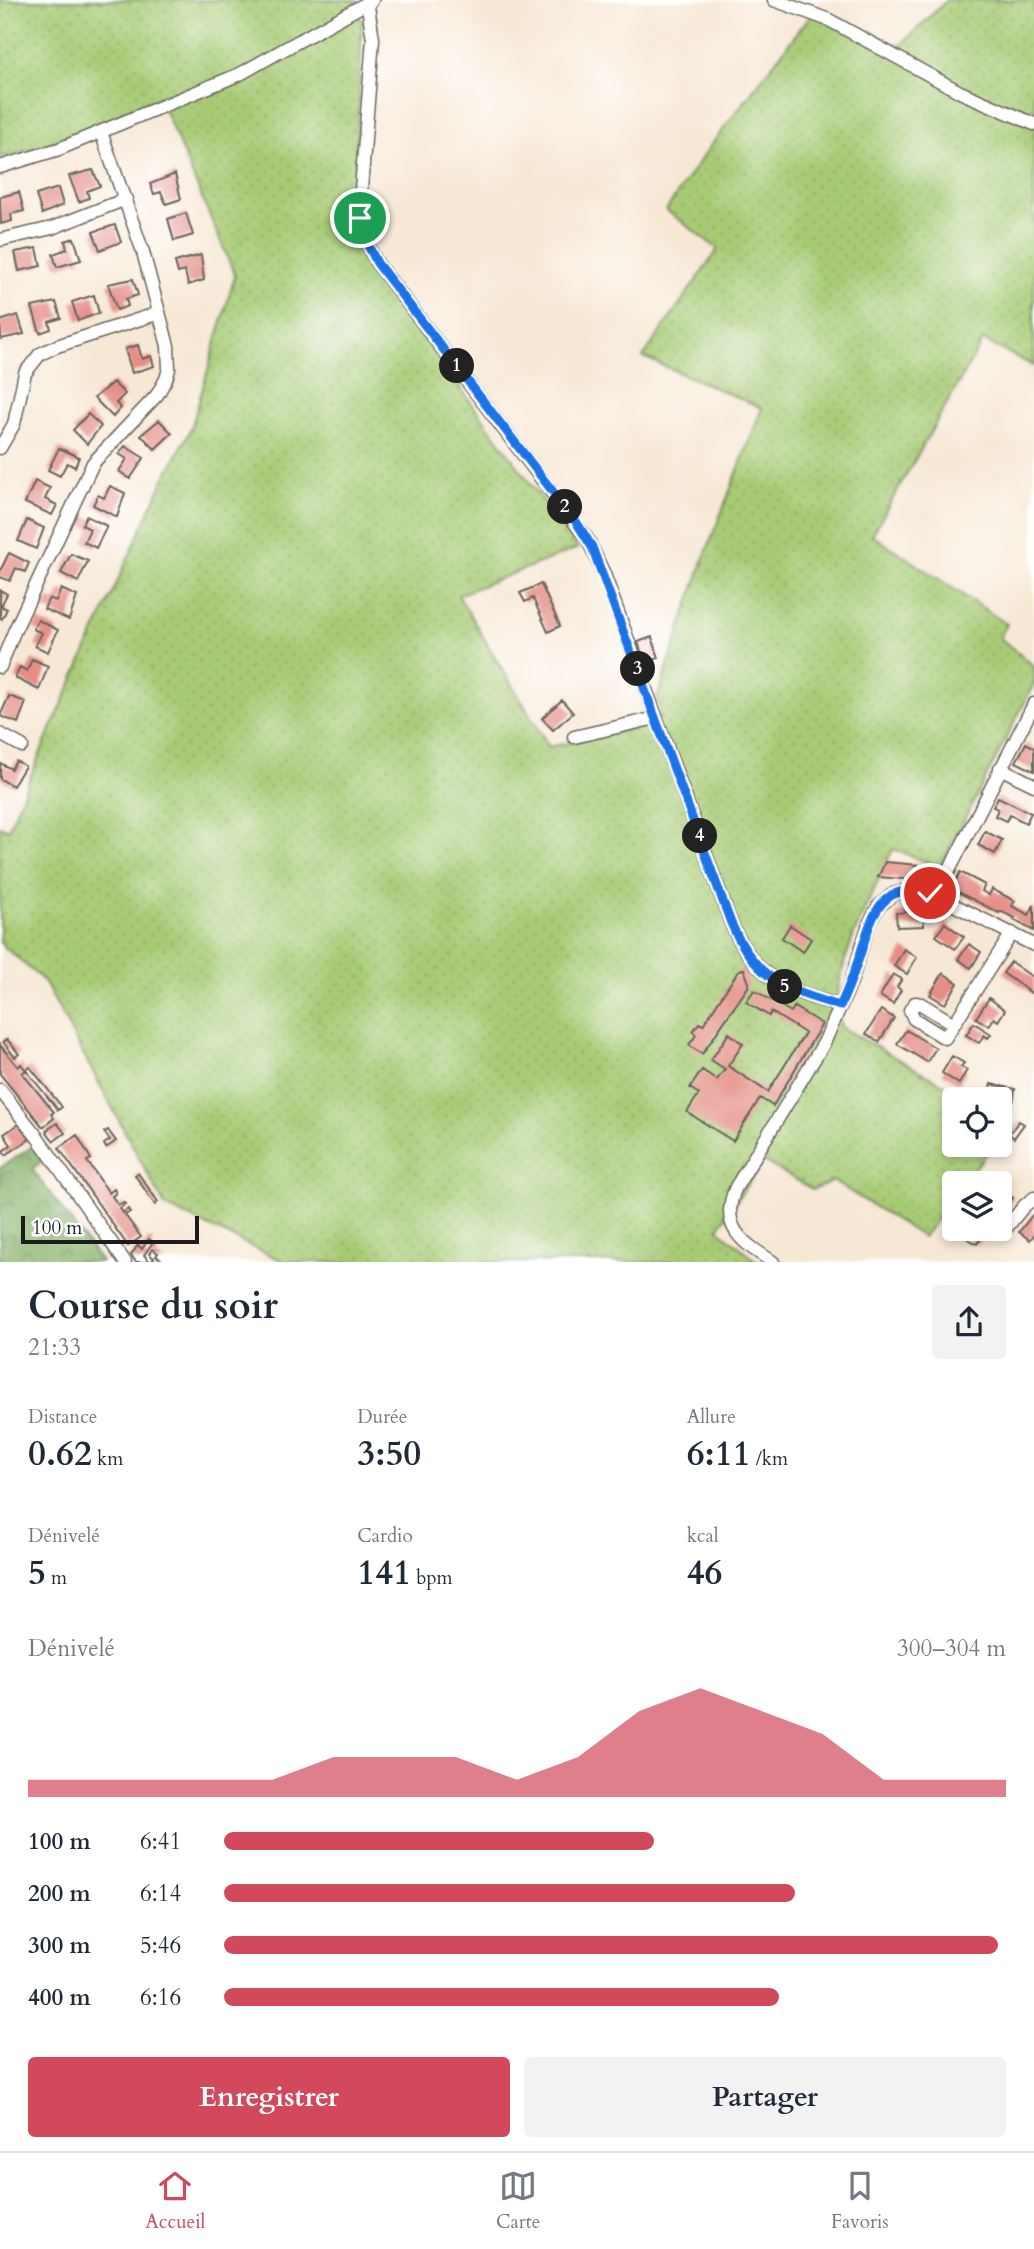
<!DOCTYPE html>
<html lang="fr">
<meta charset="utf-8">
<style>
body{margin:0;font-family:Cardo,serif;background:#f2f2f3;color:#1f2937;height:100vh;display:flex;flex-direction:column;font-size:26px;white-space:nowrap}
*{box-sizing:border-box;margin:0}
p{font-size:23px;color:#747a83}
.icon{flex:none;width:38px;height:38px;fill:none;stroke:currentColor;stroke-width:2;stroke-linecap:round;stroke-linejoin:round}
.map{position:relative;height:1262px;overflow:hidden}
.side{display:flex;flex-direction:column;background:#fff;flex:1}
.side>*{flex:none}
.fabs{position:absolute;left:942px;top:1087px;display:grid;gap:14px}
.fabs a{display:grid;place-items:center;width:70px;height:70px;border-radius:7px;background:#fff;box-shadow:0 4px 10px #0003;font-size:35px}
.scale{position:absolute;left:21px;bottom:18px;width:178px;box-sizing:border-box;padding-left:7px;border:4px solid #1c1c1c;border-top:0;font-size:19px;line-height:24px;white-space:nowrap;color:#1c1c1c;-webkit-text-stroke:5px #fff;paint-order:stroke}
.pin{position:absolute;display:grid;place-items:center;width:60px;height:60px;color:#fff;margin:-30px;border:4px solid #fff;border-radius:50%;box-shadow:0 2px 7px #0007}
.km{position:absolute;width:35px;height:35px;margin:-18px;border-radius:50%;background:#222;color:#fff;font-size:19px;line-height:35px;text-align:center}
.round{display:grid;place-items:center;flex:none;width:74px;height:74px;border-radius:7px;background:#f2f2f3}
.head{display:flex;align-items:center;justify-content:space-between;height:119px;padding:0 28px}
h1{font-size:38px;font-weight:700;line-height:52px}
.stats{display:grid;grid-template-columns:repeat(3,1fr);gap:10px;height:119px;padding:7px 28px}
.stats div{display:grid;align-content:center}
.stats b{font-size:35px;font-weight:700}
.stats small{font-size:19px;font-weight:400}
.stats p{font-size:19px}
.chart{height:196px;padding:14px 28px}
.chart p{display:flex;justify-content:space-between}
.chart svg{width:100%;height:126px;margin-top:7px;fill:#d1495b;opacity:.7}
.primary-button{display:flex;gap:14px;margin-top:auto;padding:14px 28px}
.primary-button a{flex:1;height:80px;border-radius:7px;background:#d1495b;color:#fff;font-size:28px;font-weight:700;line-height:80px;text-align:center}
.primary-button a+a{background:#f2f2f3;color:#1f2937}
ul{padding:0 28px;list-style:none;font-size:23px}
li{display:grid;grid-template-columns:112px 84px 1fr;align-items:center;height:52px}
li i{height:18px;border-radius:9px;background:#d1495b}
.menu{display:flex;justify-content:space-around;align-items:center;height:98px;border-top:2px solid #e0e1e3;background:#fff;font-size:19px;color:#747a83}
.menu a{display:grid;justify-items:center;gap:4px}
.menu .on{color:#d1495b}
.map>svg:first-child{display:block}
</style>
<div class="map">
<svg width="1034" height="1262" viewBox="0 0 1034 1262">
<defs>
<pattern id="grass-dots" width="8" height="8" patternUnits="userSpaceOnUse" patternTransform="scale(1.75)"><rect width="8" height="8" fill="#a7cb74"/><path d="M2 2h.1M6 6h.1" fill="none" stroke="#8fae64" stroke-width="1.8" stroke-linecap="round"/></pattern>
<pattern id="forest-crowns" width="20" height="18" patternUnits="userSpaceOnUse" patternTransform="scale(1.75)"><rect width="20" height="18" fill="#85af66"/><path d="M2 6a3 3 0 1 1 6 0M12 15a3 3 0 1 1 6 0" fill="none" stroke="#6c8e53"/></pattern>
</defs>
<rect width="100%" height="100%" fill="#fff"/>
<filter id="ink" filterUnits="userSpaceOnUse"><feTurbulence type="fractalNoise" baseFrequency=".0143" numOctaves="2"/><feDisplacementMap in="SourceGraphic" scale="14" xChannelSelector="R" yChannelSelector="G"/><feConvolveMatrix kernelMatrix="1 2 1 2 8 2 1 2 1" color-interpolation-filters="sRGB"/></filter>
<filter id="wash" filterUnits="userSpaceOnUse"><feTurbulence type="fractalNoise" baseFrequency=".00686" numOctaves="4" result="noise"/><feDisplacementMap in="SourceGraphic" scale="28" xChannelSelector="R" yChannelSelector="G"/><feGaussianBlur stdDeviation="1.57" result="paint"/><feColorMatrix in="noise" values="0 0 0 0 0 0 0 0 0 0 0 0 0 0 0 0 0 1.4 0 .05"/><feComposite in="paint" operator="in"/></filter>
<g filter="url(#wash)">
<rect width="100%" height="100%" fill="#f7e8d5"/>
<!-- grass -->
<path fill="url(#grass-dots)" stroke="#627448" stroke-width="2" d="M0,0H356L362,24L353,232L375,272L578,548L458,595L549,747L645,726L661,718L657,699L705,555L762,408L643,357L718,249L666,210L708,149L816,8L900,46L947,0H1034V366L983,340L872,535L1007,624L1000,638L1034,666V684L940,867L893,849C873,893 840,953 837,1001C837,1010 840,1019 841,1027L970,1099H954V1144L993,1145L964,1183H954V1197L923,1237L833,1181L813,1190L763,1161L718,1229L758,1262H285L165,1206L44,981L0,943V826L8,830L43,747L162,483L191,429L235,275L159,97C108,120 55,145 0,158Z"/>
<!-- forest -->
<path fill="url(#forest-crowns)" stroke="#506641" stroke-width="2" d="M33,1146L42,1161L32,1169L101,1262H0V1168Z"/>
<g id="blocks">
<!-- building -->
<path fill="#e58e86" d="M93,170L100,186L87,191L89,198L79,202L69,176Z
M175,174L181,199L166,204L161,192L154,194L150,184Z
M58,188L63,205L42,214L36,195Z
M19,192L24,211L11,214L12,221L1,224L0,197Z
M186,213L193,235L174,241L168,219Z
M115,225L121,242L100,250L93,232Z
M74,238L81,260L57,267L53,254L67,249L65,241Z
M37,248L41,266L19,271L15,252Z
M201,255L204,280L188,285L185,271L178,273L175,262Z
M133,279L138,295L126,299L128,306L117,310L108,284Z
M94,295L99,313L78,321L72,302Z
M56,302L61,318L49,322L51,329L40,333L32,307Z
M18,315L24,334L1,339L0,321Z
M138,345L142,359L151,356L154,366L132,373L125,349Z
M113,382L125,394L116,403L121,408L113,417L94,398Z
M88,414L101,426L87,444L73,430Z
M159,420L172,433L155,449L141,435Z
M125,446L144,458L130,479L119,471L127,459L119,454Z
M59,448L79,457L75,467L67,463L60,476L48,470Z
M35,481L50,488L45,499L57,505L52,515L25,503Z
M110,486L125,493L117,517L93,505L98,495L104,498Z
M86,516L107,526L96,548L84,542L90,529L82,525Z
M27,520L44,528L36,549L18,541Z
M9,553L29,563L25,572L16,568L10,581L0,577V571Z
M71,554L88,561L78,582L61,573Z
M541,584L560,626L548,632L533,598L525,602L520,593Z
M61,589L77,596L69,620L44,609L49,598L56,601Z
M0,590L7,594L1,606L7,609L2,619L0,618Z
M38,620L58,630L48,652L35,646L42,633L33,629Z
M652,637L659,658L645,663L638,642Z
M32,659L48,666L39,690L15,678L20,667L27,671Z
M9,696L26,702L18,723L0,716Z
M562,700L573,713L553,730L542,718Z
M1026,743L1034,748V771L1016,762Z
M16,761L25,766L13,786L0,779V763L11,769Z
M998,797L1031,813L1026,823L1010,815L1006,821L995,816L998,809L993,807Z
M985,831L1002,840L995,854L978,845Z
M885,862L918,865L917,880L878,877Z
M960,872L985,885L982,891L989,895L992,889L1015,901L1012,906L1029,915L1034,905V931L1014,920L1015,918L1000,911L999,913L952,889Z
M923,907L924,926L897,927L896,913L909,912L914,910V908Z
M945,923L964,937L955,949L936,936Z
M790,925L811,939L803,952L782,938Z
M969,944L981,952L971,968L958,959Z
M904,949L917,957L907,974L894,966Z
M1011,962L1034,978V995L1003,973Z
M744,969L749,983L748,987L702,1054L689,1045L696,1035L693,1031L699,1023L703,1025L739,970Z
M943,973L958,983L945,1004L930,995Z
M893,974L902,979L897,987L901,990L893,1004L880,996Z
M754,990L791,1012L794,1007L822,1024L773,1106L760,1098L733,1141L687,1112L699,1094L690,1088L702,1070L717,1080L725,1069L711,1060L729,1033L743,1044L728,1066L768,1092L805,1033L771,1012L769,1016L746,1002Z
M989,998L1005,1010L998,1021L994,1018L989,1026L976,1018Z
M881,1010L894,1018L879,1042L866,1034Z
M974,1023L991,1034L988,1038L984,1035L979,1043L966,1035Z
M906,1030L936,1048L927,1062L897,1044Z
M7,1039L19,1054L15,1057L3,1042Z
M0,1045L18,1067L21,1064L26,1070L22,1073L54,1112L51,1114L54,1118L43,1127L0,1074Z
M952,1056L964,1063L961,1067L967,1070L959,1084L942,1073Z
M30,1067L62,1107L58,1110L26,1070Z
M991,1084L1015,1089L1013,1102L988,1097Z
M1019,1121L1024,1124L1014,1138L1009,1134Z
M57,1123L65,1133L54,1141L46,1131Z
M19,1124L30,1139L6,1155L3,1151L11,1145L4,1134Z
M108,1130L116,1141L106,1148L104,1144L110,1140L104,1132Z
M77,1135L91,1159L87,1161L92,1168L109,1193L114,1189L116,1193L112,1196L118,1205L123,1202L125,1204L120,1208L123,1213L128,1209L130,1212L125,1215L141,1237L128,1246L59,1148Z
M138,1173L158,1202L155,1205L135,1175Z
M1002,1190L1013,1198L999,1215V1194Z
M1034,1213V1235L1030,1240L1019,1232Z
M968,1228H982L986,1231L977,1244L963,1236Z
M149,1239L153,1242L144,1255L150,1262H136L131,1255L138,1245L142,1249Z
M152,1249L158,1253L156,1256L165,1262H151L154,1258L149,1254Z"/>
</g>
</g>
<g filter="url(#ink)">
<use href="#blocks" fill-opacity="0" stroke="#69635d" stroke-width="2"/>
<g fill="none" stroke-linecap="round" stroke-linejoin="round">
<!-- minor casing -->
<g stroke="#69635d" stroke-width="15">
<path id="minor" d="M367,0L373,39L360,202C360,225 366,244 377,263L588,540L604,574L731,923C756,980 784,989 840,1006
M774,0L829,20L960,92L1034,124
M0,167L59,149L240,74L372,0
M0,240L52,228L126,199
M0,448L14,424L25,373L40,354L57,346L159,313
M0,667L14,632L93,463L157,395L166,379L169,369L168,346L143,252L101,132
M0,734L22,746
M574,737L656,718
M1000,768L1034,785
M936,896L1034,704
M954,1024L921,1004L915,1003L910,1010L914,1019L945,1038L954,1024L1012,933
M0,1090L38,1138L125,1262
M1003,1232L1024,1206L1034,1198
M773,1262C743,1243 718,1227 736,1187L824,1043L850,985L869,924L878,907L893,894L905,891L917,890L936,896L1034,945"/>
</g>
<!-- minor -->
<use href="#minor" stroke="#fff" stroke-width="12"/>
</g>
</g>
<g fill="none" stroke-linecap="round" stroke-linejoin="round" filter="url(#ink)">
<!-- route casing -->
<g stroke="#fff" stroke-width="14">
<path id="route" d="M360,218L366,241L377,263L577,523L592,547L731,923C756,980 784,989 840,1006C848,990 854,972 860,955C872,917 880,880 930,893"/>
</g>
<!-- route -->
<use href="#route" stroke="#1a73e8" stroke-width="9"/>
</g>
</svg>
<div class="fabs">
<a><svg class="icon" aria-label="locate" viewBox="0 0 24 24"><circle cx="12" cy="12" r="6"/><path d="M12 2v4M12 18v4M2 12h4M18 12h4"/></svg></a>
<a><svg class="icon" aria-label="layers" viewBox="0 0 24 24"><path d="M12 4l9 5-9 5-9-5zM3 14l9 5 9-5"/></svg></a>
</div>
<div class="scale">100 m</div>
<div class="pin" style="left:360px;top:218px;background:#1e9e55"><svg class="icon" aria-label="arrive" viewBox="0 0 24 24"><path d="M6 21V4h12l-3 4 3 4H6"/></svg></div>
<div class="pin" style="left:930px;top:893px;background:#d93025"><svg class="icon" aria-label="check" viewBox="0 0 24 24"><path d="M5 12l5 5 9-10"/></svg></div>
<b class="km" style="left:457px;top:366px">1</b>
<b class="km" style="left:565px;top:507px">2</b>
<b class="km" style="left:638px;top:669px">3</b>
<b class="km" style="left:700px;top:836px">4</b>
<b class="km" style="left:785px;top:987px">5</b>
</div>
<section class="side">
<div class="head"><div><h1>Course du soir</h1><p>21:33</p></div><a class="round"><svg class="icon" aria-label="share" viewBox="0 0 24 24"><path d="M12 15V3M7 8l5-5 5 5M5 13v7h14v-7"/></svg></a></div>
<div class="stats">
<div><p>Distance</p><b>0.62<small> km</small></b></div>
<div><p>Durée</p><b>3:50</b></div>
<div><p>Allure</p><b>6:11<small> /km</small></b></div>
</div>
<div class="stats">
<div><p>Dénivelé</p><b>5<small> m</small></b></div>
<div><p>Cardio</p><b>141<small> bpm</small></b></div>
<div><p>kcal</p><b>46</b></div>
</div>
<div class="chart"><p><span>Dénivelé</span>300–304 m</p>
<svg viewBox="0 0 160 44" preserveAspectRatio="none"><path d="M0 44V38L10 38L20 38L30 38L40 38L50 30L60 30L70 30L80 38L90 30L100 14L110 6L120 14L130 22L140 38L150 38L160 38V44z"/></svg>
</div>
<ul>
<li><b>100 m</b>6:41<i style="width:55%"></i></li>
<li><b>200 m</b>6:14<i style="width:73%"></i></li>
<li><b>300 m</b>5:46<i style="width:99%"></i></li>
<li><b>400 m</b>6:16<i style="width:71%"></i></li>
</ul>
<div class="primary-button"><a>Enregistrer</a><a>Partager</a></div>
</section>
<nav class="menu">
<a class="on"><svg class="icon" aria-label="home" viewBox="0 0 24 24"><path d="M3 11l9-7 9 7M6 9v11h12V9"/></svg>Accueil</a>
<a><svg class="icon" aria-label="map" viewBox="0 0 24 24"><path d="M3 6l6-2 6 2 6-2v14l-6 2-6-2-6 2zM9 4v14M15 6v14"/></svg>Carte</a>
<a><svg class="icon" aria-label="saved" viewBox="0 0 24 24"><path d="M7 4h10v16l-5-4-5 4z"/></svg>Favoris</a>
</nav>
